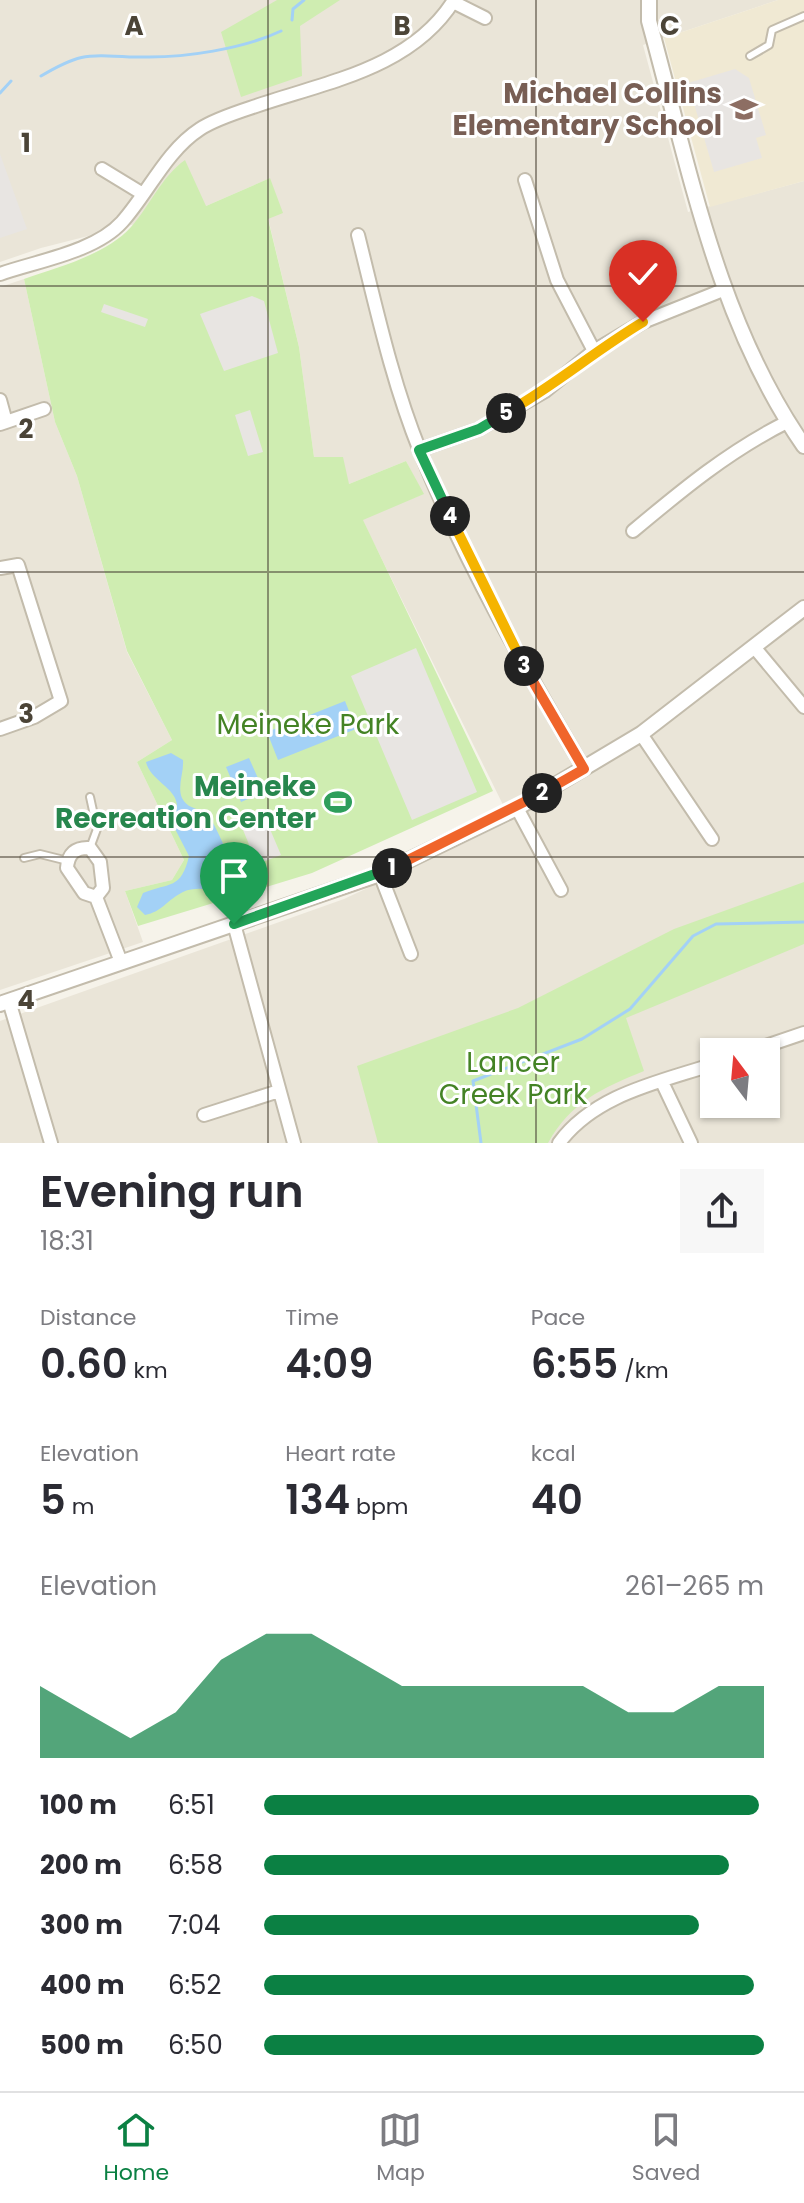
<!DOCTYPE html>
<meta charset="utf-8">
<style>
body{margin:0;font-family:Poppins,sans-serif;background:#f7f7f7;color:#2b2b33;height:100vh;display:flex;flex-direction:column;font-size:30px;white-space:nowrap}
*{box-sizing:border-box;margin:0}
p{font-size:26px;color:#7c7c81}
.icon{flex:none;width:44px;height:44px;fill:none;stroke:currentColor;stroke-width:2;stroke-linecap:round;stroke-linejoin:round}
.map{position:relative;height:1143px;overflow:hidden}
.details{display:flex;flex-direction:column;background:#fff;flex:1}
.details>*{flex:none}
.needle{width:52px;rotate:344deg}
.buttons{position:absolute;left:700px;top:1038px;display:grid;gap:16px}
.buttons a{display:grid;place-items:center;width:80px;height:80px;border-radius:0px;background:#fff;box-shadow:0 2px 6px #0004;font-size:40px}
.pin{position:absolute;display:grid;place-items:center;width:68px;height:68px;color:#fff;margin:-82px -34px;border-radius:50% 50% 50% 0;rotate:-45deg;box-shadow:0 0 8px #0007}
.pin .icon{rotate:45deg}
.km{position:absolute;width:40px;height:40px;margin:-20px;border-radius:50%;background:#222;color:#fff;font-size:22px;line-height:40px;text-align:center}
.round{display:grid;place-items:center;flex:none;width:84px;height:84px;border-radius:0px;background:#f7f7f7}
.overview{display:flex;align-items:center;justify-content:space-between;height:136px;padding:0 40px}
h1{font-size:44px;font-weight:600;line-height:60px}
.stats{display:grid;grid-template-columns:repeat(3,1fr);gap:12px;height:136px;padding:8px 40px}
.stats div{display:grid;align-content:center}
.stats b{font-size:40px;font-weight:600}
.stats small{font-size:22px;font-weight:400}
.stats p{font-size:22px}
.chart{height:224px;padding:16px 40px}
.chart p{display:flex;justify-content:space-between}
.chart svg{width:100%;height:144px;margin-top:8px;fill:#0b8043;opacity:.7}
ul{padding:0 40px;list-style:none;font-size:26px}
li{display:grid;grid-template-columns:128px 96px 1fr;align-items:center;height:60px}
li i{height:20px;border-radius:10px;background:#0b8043}
.dock{display:flex;justify-content:space-around;align-items:center;height:112px;border-top:2px solid #e1e1e2;background:#fff;font-size:22px;color:#7c7c81}
.dock a{display:grid;justify-items:center;gap:4px}
.dock .selected{color:#0b8043}
.map>svg:first-child{display:block}
</style>
<div class="map">
<svg width="804" height="1143" viewBox="0 0 804 1143">
<rect width="100%" height="100%" fill="#f6f3ea"/>
<!-- residential -->
<path fill="#eae5d8" fill-rule="evenodd" d="M0,0H778L643,45L688,212L804,181V1143H0V1021L344,899L511,821L362,519L423,494L406,461L349,484L314,457L299,347L268,218L270,178L206,206L41,248L0,262ZM714,1052H766V1104H714Z
M24,279L55,422L77,476L127,652L172,740L137,762L184,860L172,880L125,891L143,942L0,990V287Z"/>
<!-- education -->
<path fill="#f0e9d3" d="M778,0H804V181L710,207L664,38Z"/>
<!-- green -->
<path fill="#cfedb1" d="M277,0H340L300,26L302,76L241,97L221,32Z
M185,160L206,206L270,178L283,213L268,219L299,347L314,457H343L349,484L406,461L424,494L363,520L493,791L312,873L138,926L125,891L172,880L184,860L137,762L172,740L127,651L77,476L55,422L24,279C58,267 106,255 131,227C150,206 161,177 185,160Z
M804,882V944L626,1018L644,1071C602,1088 571,1102 548,1143H378L357,1066L518,1008L674,929Z"/>
<!-- parking -->
<path fill="#e8e5e2" d="M735,69L749,78L766,135L756,138L762,158L714,172L688,83Z
M0,154L27,229L0,238Z
M252,296L264,301L278,353L224,371L200,314Z
M104,304L148,319L145,327L101,312Z
M250,410L263,452L248,456L235,415Z
M416,648L477,792L412,820L351,676Z
M264,815L281,855L257,864L241,825Z"/>
<!-- water -->
<path fill="#a3d1f6" d="M345,701L356,729L278,760L267,732Z
M171,753L183,760C184,773 177,786 182,798C188,810 199,807 208,815C214,821 236,871 236,879C221,898 202,883 183,892C168,899 162,912 145,915L137,907L143,893C170,882 181,890 189,856L173,825C173,818 177,811 177,805C176,788 150,780 146,762Z
M249,758L264,792L241,802L226,767Z"/>
<g fill="none" stroke-linecap="round" stroke-linejoin="round">
<!-- stream -->
<path stroke="#a3d1f6" stroke-width="3" d="M292,20L293,9L304,0
M41,76C88,48 92,57 142,57C184,58 243,49 281,31
M0,93L11,81
M481,1143L473,1081L582,1039L630,1009L693,936L716,924L804,922"/>
<!-- service casing -->
<g stroke="#c3bcac" stroke-width="10">
<path id="service" d="M750,56L769,45L772,30L804,16
M90,848L97,829L90,797
M24,858L40,854L68,861"/>
</g>
<!-- minor casing -->
<g stroke="#c3bcac" stroke-width="16">
<path id="minor" d="M453,2L485,18
M102,169L143,194
M525,180L557,280L594,351
M358,235C376,307 392,382 420,451C464,562 524,666 584,769
M0,274C37,261 95,252 122,222C148,193 166,151 200,129C215,119 238,112 256,106C326,82 412,68 454,0
M0,400L6,422
M0,424L44,409
M419,450L479,429L545,391L594,351L643,322L723,290
M633,531C682,490 729,451 787,422
M0,568L18,565L61,701L34,717L0,729
M754,647L804,707
M641,734L712,839
M517,808L561,890
M380,874L411,954
M96,897L103,888L100,862L90,848C75,847 68,854 67,868L84,893L96,897L121,962
M234,924L294,1143
M9,1001L51,1143
M748,1052L804,1033
M662,1082L691,1143
M204,1115L279,1091
M559,1143C595,1094 660,1082 714,1064"/>
</g>
<!-- tertiary casing -->
<g stroke="#c3bcac" stroke-width="18">
<path id="tertiary" d="M649,0V21C689,166 717,321 804,446
M0,1004L380,874L517,808L641,734L804,608"/>
</g>
<!-- service -->
<use href="#service" stroke="#fff" stroke-width="6"/>
<!-- minor -->
<use href="#minor" stroke="#fff" stroke-width="12"/>
<!-- tertiary -->
<use href="#tertiary" stroke="#fff" stroke-width="14"/>
</g>
<g fill="none" stroke-linecap="round" stroke-linejoin="round">
<!-- split-1 casing -->
<g stroke="#fff" stroke-width="16">
<path id="split-1" d="M234,924L392,868"/>
</g>
<!-- split-2 casing -->
<g stroke="#fff" stroke-width="16">
<path id="split-2" d="M392,868L542,793"/>
</g>
<!-- split-3 casing -->
<g stroke="#fff" stroke-width="16">
<path id="split-3" d="M524,666L584,769L542,793"/>
</g>
<!-- split-4 casing -->
<g stroke="#fff" stroke-width="16">
<path id="split-4" d="M450,516L524,666"/>
</g>
<!-- split-5 casing -->
<g stroke="#fff" stroke-width="16">
<path id="split-5" d="M450,516L419,450L479,429L506,413"/>
</g>
<!-- split-6 casing -->
<g stroke="#fff" stroke-width="16">
<path id="split-6" d="M506,413C554,386 596,350 643,322"/>
</g>
<!-- split-1 -->
<use href="#split-1" stroke="#22a559" stroke-width="10"/>
<!-- split-2 -->
<use href="#split-2" stroke="#f0652b" stroke-width="10"/>
<!-- split-3 -->
<use href="#split-3" stroke="#f0652b" stroke-width="10"/>
<!-- split-4 -->
<use href="#split-4" stroke="#f5b400" stroke-width="10"/>
<!-- split-5 -->
<use href="#split-5" stroke="#22a559" stroke-width="10"/>
<!-- split-6 -->
<use href="#split-6" stroke="#f5b400" stroke-width="10"/>
</g>
<!-- grid -->
<path fill="none" stroke="#4b4437" stroke-width="2" stroke-opacity="0.55" d="M268,0V1143M536,0V1143M0,286H804M0,572H804M0,857H804"/>
<!-- icons -->
<defs>
<g id="school-bare" transform="scale(2.16)"><path d="M0-5L7-2L0 1L-7-2ZM-4 1L0 2.5L4 1V4Q0 6-4 4Z" fill="#8d6e63" stroke="#fff" stroke-width="2.5" paint-order="stroke"/></g>
<g id="stadium-bare" transform="scale(2.16)"><path d="M0-5a6.5 5 0 1 0 0 10a6.5 5 0 1 0 0-10ZM-3.5-1.8h7v3.6h-7Z" fill="#2e9e5b" stroke="#fff" stroke-width="2.5" paint-order="stroke"/></g>
</defs>
<g fill-rule="evenodd">
<use href="#school-bare" x="744" y="109"/>
<use href="#stadium-bare" x="338" y="802"/>
</g>
<g text-anchor="middle" dominant-baseline="central" stroke-width="6" stroke-linejoin="round" paint-order="stroke">
<!-- education labels -->
<g font-size="28" font-weight="bold" fill="#785e54" stroke="#fff" text-anchor="end">
<text x="722" y="93">Michael Collins<tspan x="722" dy="32">Elementary School</tspan></text>
</g>
<!-- park labels -->
<g font-size="28" fill="#448325" stroke="#fff">
<text x="308" y="724">Meineke Park</text>
<text x="513" y="1062">Lancer<tspan x="513" dy="32">Creek Park</tspan></text>
</g>
<!-- leisure labels -->
<g font-size="28" font-weight="bold" fill="#27864d" stroke="#fff" text-anchor="end">
<text x="316" y="786">Meineke<tspan x="316" dy="32">Recreation Center</tspan></text>
</g>
</g>
<g font-size="26" text-anchor="middle" font-weight="bold" fill="#4b4437" stroke="#fff" stroke-width="6" stroke-linejoin="round" paint-order="stroke">
<text x="134" y="35">A</text>
<text x="402" y="35">B</text>
<text x="670" y="35">C</text>
<text x="26" y="152">1</text>
<text x="26" y="438">2</text>
<text x="26" y="723">3</text>
<text x="26" y="1009">4</text>
</g>
</svg>
<div class="buttons">
<a><svg class="needle" viewBox="-14 -14 28 28"><path d="M0-13l5 13h-10z" fill="#e53935"/><path d="M0 13l5-13h-10z" fill="#7c7c81"/></svg></a>
</div>
<div class="pin" style="left:234px;top:924px;background:#1e9e55"><svg class="icon" aria-label="arrive" viewBox="0 0 24 24"><path d="M6 21V4h12l-3 4 3 4H6"/></svg></div>
<div class="pin" style="left:643px;top:322px;background:#d93025"><svg class="icon" aria-label="check" viewBox="0 0 24 24"><path d="M5 12l5 5 9-10"/></svg></div>
<b class="km" style="left:392px;top:868px">1</b>
<b class="km" style="left:542px;top:793px">2</b>
<b class="km" style="left:524px;top:666px">3</b>
<b class="km" style="left:450px;top:516px">4</b>
<b class="km" style="left:506px;top:413px">5</b>
</div>
<section class="details">
<div class="overview"><div><h1>Evening run</h1><p>18:31</p></div><a class="round"><svg class="icon" aria-label="share" viewBox="0 0 24 24"><path d="M12 15V3M7 8l5-5 5 5M5 13v7h14v-7"/></svg></a></div>
<div class="stats">
<div><p>Distance</p><b>0.60<small> km</small></b></div>
<div><p>Time</p><b>4:09</b></div>
<div><p>Pace</p><b>6:55<small> /km</small></b></div>
</div>
<div class="stats">
<div><p>Elevation</p><b>5<small> m</small></b></div>
<div><p>Heart rate</p><b>134<small> bpm</small></b></div>
<div><p>kcal</p><b>40</b></div>
</div>
<div class="chart"><p><span>Elevation</span>261–265 m</p>
<svg viewBox="0 0 160 44" preserveAspectRatio="none"><path d="M0 44V22L10 30L20 38L30 30L40 14L50 6L60 6L70 14L80 22L90 22L100 22L110 22L120 22L130 30L140 30L150 22L160 22V44z"/></svg>
</div>
<ul>
<li><b>100 m</b>6:51<i style="width:99%"></i></li>
<li><b>200 m</b>6:58<i style="width:93%"></i></li>
<li><b>300 m</b>7:04<i style="width:87%"></i></li>
<li><b>400 m</b>6:52<i style="width:98%"></i></li>
<li><b>500 m</b>6:50<i style="width:100%"></i></li>
</ul>
</section>
<nav class="dock">
<a class="selected"><svg class="icon" aria-label="home" viewBox="0 0 24 24"><path d="M3 11l9-7 9 7M6 9v11h12V9"/></svg>Home</a>
<a><svg class="icon" aria-label="map" viewBox="0 0 24 24"><path d="M3 6l6-2 6 2 6-2v14l-6 2-6-2-6 2zM9 4v14M15 6v14"/></svg>Map</a>
<a><svg class="icon" aria-label="saved" viewBox="0 0 24 24"><path d="M7 4h10v16l-5-4-5 4z"/></svg>Saved</a>
</nav>
